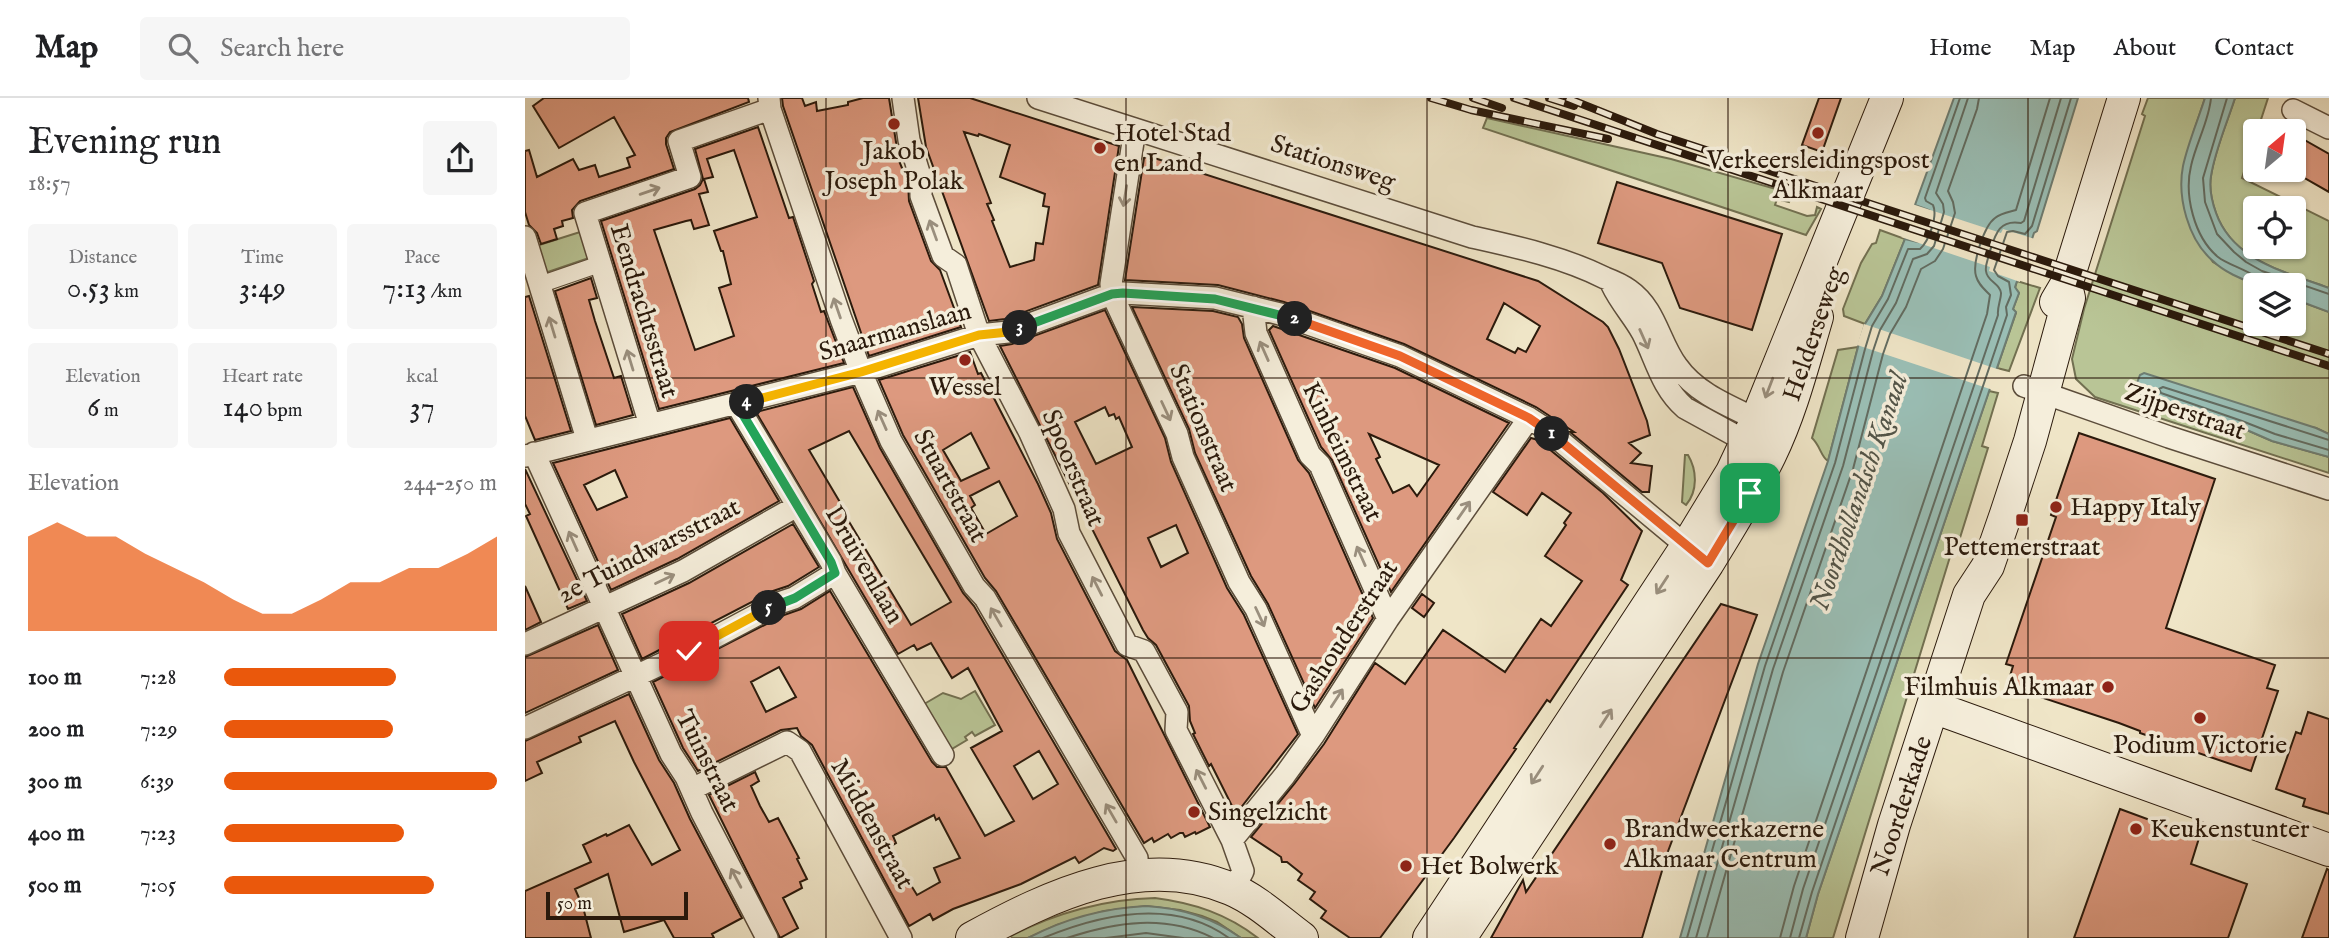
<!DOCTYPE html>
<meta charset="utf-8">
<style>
body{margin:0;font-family:"IM FELL English",serif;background:#f6f6f6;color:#202124;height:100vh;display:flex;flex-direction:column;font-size:26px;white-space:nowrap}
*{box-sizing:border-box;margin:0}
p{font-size:23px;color:#757577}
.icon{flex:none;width:38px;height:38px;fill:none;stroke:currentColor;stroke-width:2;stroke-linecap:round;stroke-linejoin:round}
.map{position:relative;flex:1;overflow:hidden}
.panel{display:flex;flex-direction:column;background:#fff;width:525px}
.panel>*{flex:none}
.needle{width:46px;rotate:29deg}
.tools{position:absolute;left:1718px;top:21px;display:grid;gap:14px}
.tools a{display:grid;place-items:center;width:63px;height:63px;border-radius:7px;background:#fff;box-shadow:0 2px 5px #0004;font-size:35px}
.scale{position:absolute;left:21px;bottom:18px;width:142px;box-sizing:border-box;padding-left:7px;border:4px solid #2b1a0c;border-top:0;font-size:19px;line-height:24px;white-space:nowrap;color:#2b1a0c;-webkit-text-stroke:5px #f5eedb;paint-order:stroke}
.pin{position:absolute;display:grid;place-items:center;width:60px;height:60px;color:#fff;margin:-30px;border-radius:14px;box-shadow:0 4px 10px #0006}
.km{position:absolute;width:35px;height:35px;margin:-18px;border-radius:50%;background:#222;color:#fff;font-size:19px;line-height:35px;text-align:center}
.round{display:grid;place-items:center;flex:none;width:74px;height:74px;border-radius:7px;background:#f6f6f6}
.summary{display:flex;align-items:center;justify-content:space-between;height:119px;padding:0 28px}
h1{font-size:38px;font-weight:600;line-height:52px}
.stats{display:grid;grid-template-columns:repeat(3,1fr);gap:10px;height:119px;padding:7px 28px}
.stats div{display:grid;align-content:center;border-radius:7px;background:#f6f6f6;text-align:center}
.stats b{font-size:30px;font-weight:600}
.stats small{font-size:19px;font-weight:400}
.stats p{font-size:19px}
.chart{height:196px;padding:14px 28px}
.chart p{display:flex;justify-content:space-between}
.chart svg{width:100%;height:126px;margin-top:7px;fill:#ea580c;opacity:.7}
ul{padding:0 28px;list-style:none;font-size:23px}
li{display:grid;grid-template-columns:112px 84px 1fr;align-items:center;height:52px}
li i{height:18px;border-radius:9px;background:#ea580c}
header{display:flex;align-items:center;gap:42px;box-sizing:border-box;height:98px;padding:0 35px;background:#fff;border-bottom:2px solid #e0e0e0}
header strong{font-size:33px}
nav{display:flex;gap:38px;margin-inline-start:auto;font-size:24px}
.search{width:490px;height:63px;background:#f6f6f6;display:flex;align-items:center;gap:18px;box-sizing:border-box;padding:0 24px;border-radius:7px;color:#757577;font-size:26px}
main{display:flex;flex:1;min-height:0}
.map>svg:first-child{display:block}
</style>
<header>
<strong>Map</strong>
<div class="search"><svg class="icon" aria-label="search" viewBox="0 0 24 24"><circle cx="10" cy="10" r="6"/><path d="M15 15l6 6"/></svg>Search here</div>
<nav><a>Home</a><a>Map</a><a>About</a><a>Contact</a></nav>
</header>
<main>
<section class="panel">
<div class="summary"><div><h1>Evening run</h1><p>18:57</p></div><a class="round"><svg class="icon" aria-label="share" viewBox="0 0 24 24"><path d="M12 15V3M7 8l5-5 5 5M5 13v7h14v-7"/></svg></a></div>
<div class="stats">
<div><p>Distance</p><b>0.53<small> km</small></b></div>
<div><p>Time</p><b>3:49</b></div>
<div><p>Pace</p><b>7:13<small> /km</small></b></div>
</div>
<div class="stats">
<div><p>Elevation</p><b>6<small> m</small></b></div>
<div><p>Heart rate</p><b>140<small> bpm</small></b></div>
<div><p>kcal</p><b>37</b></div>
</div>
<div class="chart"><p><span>Elevation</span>244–250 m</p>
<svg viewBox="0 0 160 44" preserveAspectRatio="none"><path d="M0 44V11L10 6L20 11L30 11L40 17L50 22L60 27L70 33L80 38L90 38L100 33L110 27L120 27L130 22L140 22L150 17L160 11V44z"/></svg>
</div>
<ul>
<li><b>100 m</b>7:28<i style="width:63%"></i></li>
<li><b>200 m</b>7:29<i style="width:62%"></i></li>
<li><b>300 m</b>6:39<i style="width:100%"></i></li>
<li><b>400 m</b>7:23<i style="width:66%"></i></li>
<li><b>500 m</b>7:05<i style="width:77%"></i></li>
</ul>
</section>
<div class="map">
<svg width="1804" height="840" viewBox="0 0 1804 840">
<rect width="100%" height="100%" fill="#efe5c7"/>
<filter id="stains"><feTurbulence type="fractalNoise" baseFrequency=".00286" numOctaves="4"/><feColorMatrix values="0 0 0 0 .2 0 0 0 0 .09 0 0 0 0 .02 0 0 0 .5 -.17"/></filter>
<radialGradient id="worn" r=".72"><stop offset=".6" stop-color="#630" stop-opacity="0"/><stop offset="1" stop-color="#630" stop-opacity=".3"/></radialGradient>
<!-- green -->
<path fill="#b9c596" stroke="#727051" stroke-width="2" fill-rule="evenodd" d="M1623,0H1680L1668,36L1669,137L1688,164L1718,181L1734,187H1731V226H1769V201L1804,214V336L1791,330L1614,295L1715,329L1747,343L1804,359V375L1570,299L1551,281L1547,261L1559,211L1620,18L1617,16Z
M1710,0H1743L1717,80L1804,123V190C1761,174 1708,163 1691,115C1687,104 1684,90 1686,78C1690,52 1702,25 1710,0ZM1731,110H1769V149H1731Z
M962,20L1146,61L1268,96L1264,104L1252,101L1250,107L1282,118L1290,117L1292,109L1296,111L1281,137L958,30Z
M1355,132L1380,141L1357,198L1340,226L1319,218L1318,211L1336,165L1347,146L1351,145Z
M55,134L64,160L20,175L11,148Z
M1492,183L1515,190L1484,273L1472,270L1491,215L1488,211L1494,195L1490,190Z
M1333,249L1303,363C1296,359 1295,347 1287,340L1313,252Z
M1464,293L1473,295L1457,348L1463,350L1434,443L1428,449L1308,840H1281L1293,796Z
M1160,357H1163C1172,372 1173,393 1161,407L1157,404Z
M450,593L470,627L450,638L447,634L440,639L442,642L420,655L394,609L418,595L436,601Z
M630,800C669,805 702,816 733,840H716L692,824L677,818L655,812L621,808L579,813L532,827L503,840H487L486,838C530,815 581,801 630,800Z"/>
<!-- water -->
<path fill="#9abfb6" stroke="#6e7d72" stroke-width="2" d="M1429,0H1553L1512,133L1509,135L1505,147L1486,140L1476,172L1494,177L1490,189L1494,195L1488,211L1491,214L1293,796L1281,840H1155L1233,566L1303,363L1333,249L1340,226L1357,198L1380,141L1393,144L1404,112L1390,107Z
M1680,0H1710C1702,25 1690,52 1686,78C1684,90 1687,104 1691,115C1708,163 1761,174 1804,190V214L1769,201V187C1757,187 1743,190 1731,186C1717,182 1698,173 1688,163C1663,142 1652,99 1658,68C1663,45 1673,22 1680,0Z
M1619,275L1791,330L1804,336V359L1747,343L1715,329L1614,295L1610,290L1615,277Z
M621,808C656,810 687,819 716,840H503C539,821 581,810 621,808Z"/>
<!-- pier -->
<path fill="#efe5c7" d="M1387,106L1476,135L1478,131L1510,141L1505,150L1488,144L1480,170L1496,174L1495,184L1464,173L1465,169L1376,139L1380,137L1391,140L1400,114L1388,110Z
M1339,226L1475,272L1468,292L1332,247Z"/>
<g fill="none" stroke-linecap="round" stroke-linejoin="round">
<!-- shore -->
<path stroke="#626c61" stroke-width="2" d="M1686,0C1684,23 1671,45 1666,68C1659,97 1669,139 1693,159C1704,168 1734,175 1738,187
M1702,0L1678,80L1680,104L1692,136L1709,154L1721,164L1737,173L1804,196
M1804,342L1638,289L1634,291L1636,295L1717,323L1750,336L1804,352
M518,840C576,816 649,800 704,840
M542,840C590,824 641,816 688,840
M581,840L621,835L658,840
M1162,840L1240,568L1310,365L1340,251L1347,228L1363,201L1383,151H1395C1404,143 1413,118 1408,107L1401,103L1400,100L1435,0
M1171,840L1248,571L1318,368L1348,253L1355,232L1371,205L1388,161L1402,156L1409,148L1419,114L1418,106L1411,95L1443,0
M1182,840L1258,574L1328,371L1358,256L1365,236L1381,209L1396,171L1410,163L1418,151L1430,115L1428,104L1423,93L1452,11L1454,0
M1255,840L1269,788L1462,216L1465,197C1459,191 1453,186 1451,178C1447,165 1459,128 1470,120C1476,115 1484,114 1491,112L1525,0
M1265,840L1278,791L1473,217C1472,209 1476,202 1476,195C1475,185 1462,184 1461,173C1460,167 1463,162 1464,156C1470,138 1473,121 1496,125L1499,123L1536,0
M1274,840L1287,794L1482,217L1481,209L1486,197L1484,184L1473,178L1469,172L1482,134L1488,133L1500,136L1507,128L1546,0"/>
</g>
<!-- building -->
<path fill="#dd997f" stroke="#2b1a0c" stroke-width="2" fill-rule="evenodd" d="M19,0H223L224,4L145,34L141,40V46L149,71L55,103L47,112L48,120L37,123L38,128L29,131L32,141L16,146L12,135L4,127L0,114V53L4,52L12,79L48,61L54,72L70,67L74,79L105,69L102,60L110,57L89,19L34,50L8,8Z
M257,0H277L280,8L291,4L292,13L323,7V4L338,0H364L374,63L383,84L384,103L406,163L415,172L436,229L344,258L258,8Z
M393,0H445L594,48L573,187L480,221L464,223L401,49ZM439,34L453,38L454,36L485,47L475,79L520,96L518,108L524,109L518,146L511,145L509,162L485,169L467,123L469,122L462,106L466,105Z
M1294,0H1316L1297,54L1277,47Z
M233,29L264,120L268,119L289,183L287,186L296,214L299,213L319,265L134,311L76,123L170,91L175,87L178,81L170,51ZM209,52L232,119L189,133L196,153H198L206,186L194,190L209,238L170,252L129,132L161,123L166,122L169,131L184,127L174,96L183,94L179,81L188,79L182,61Z
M1769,36L1804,56V94L1769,74Z
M623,58L1013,183L1078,224L1083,229L1094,251L1122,323L1125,337L1104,345L1116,355L1106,365L1127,368L1124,394H1117L1045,334H1049L1011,309L879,246L759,204L693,187L600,182L619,60ZM979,205L1015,228L1001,254L993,250L990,255L962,241Z
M1092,84L1257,136L1227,232L1155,210L1137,165L1073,145Z
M66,180L72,200L64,202L70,223L89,280L96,278L108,317L71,327L30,193Z
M4,198L46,333L10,342L0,318V199Z
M607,209L688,213L713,219L717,226L719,240L773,362L784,375L848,520L790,610L743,506L726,478L670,355L664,331Z
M580,212L640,340L646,364L702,490L719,517L773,636L711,716L686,666L684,668L668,636L670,635L665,623L664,608L631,547L623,540L618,532L475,248L487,246ZM580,309L584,318L589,316L591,321L594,319L607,349L571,366L550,324ZM651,427L663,455L636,469L623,440Z
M748,228L870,270L984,325L866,494L807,362L796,349L744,232ZM844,336L914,367L892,398L884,387L868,395L851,361L855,359Z
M445,254L453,276L456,275L513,386L526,415L532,441L590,553L602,562L685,729L671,736L670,734L660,739L658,735H655L646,740L643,736L629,744L627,740L619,745L471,493L460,480L378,337L354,282ZM446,335L464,370L436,383L418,352ZM474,383L492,418L461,436L446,410L450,407L445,398Z
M328,289L355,350L438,495L449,508L591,751L588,753L579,750L554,765L550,759L496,786L428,811L408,822L405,816L384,828L287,647L276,638L272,630L256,632L173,673L158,650L128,584L259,517L276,511L305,493L407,664L412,669H421L460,738L489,723L446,650L477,633L443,570L427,580L406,545L392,552L389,547L373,556L231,314ZM324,333L426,504L386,527L320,417L322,416L284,352ZM254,569L271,599L241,614L226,584ZM514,653L533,686L508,701L489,668ZM409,717L411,722L414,720L435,760L409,770L415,784L392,797L363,750L371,745L368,738Z
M205,320L254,403L152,461L86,492L28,365ZM90,372L102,399L72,412L59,387Z
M1554,335L1690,381L1641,530L1750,567L1742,590L1753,593L1726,673L1615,635V633L1594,625L1482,588L1488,568L1481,566L1531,419L1526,417Z
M1006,340L1013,342L1078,395L1117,433L1096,482L1103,487L1025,604L1022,602L989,650L991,651L929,740L855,840H825L796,820L801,813L785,801L790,794L773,782L777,776L762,764H757L756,759L726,739L770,685L799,646L850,565L880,586L918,532L980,574L1016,521L1026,528L1057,483L1020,458L1041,427L1039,425L1046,415L1017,395L1002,417L968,394Z
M0,371L62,503L43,511L1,418L5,416L0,406Z
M268,426L294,469L263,488L248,493L117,561L97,516L164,485Z
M0,488L16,524L0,532Z
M897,496L909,505L899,519L887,510Z
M1196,506L1232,517L1142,756L1117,840H966L998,782L1001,794Z
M73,527L93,572L0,615V559Z
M104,596L134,662L149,685L165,721L217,820L187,836L189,840H149L139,822L99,834L83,776L50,791L58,809L66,840H0V793L66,764L58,747L81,736L82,738L104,727L127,767L155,752L109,664L90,623L54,639L56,644L12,664L17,675L0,683V643Z
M1783,614L1804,621V716L1778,708L1780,701L1751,691L1771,634L1776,636Z
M230,674L234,683L226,688L235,708L244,724L253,720L274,760L272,761L282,781L275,784L277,790L258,800L273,830L255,840L184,697Z
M1595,711L1674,740L1666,766L1722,786L1703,840H1549Z
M1802,771L1804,772V840H1777Z"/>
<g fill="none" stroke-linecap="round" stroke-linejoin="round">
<!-- pedestrian casing -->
<g stroke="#5c4d3b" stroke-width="18">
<path id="pedestrian" d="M14,187L75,166"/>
</g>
<!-- minor casing -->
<g stroke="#5c4d3b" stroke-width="24">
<path id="minor" d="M244,0L245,11L316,221L336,274L366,343L449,488L460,500L612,760L613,776
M378,0L384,42L396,81V98L418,158L431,167L454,237L505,335L539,411L544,435L602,547L619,553L652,614L651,632L707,742
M513,0L947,139C992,149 1038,159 1080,180C1088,183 1097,187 1104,192C1131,211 1134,244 1152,268C1173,298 1210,310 1241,326
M1768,12L1804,30
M610,31L586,186L587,196L652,336L658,359L714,484L731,511L788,638
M0,139L62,341
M1087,187C1095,204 1108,218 1117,234C1131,261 1136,289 1160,310L1233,350
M728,209L731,235L785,357L795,367L863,521
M1499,288L1644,339L1804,391
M211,305L306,464L310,475L418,657
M125,327L60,115L165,79L154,43L245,11
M9,355L146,656L161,679L177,715L242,840
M0,358L336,274L454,237L483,234L587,196L598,195L690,200L755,216L875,258L1004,320L1021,331L1170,455
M0,546L158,473L272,408
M0,630L164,553L254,505L269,500L310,475
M167,691L262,644L275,653L376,840
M708,792L718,773L707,742L760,677L788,638L863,521L1004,320"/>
</g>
<!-- secondary casing -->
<g stroke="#2b1a0c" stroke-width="34">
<path id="secondary" d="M1531,204L1541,187L1599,0
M1408,609L1804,752
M447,840C526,797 617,753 706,791C732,802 754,823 777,840
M904,840L1162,448L1207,374L1232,321L1362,0
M935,840L1183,465C1205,429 1227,394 1245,357C1266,314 1278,266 1292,219
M1337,840L1369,727L1444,497L1463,468L1481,416L1505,343L1544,200L1541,187"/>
</g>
<!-- pedestrian -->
<use href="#pedestrian" stroke="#f5eedb" stroke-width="16"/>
<!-- minor -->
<use href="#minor" stroke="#f5eedb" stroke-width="21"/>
<!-- secondary -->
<use href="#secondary" stroke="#f5eedb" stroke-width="32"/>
<!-- rail casing -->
<g stroke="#2b1a0c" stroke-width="8">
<path id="rail" d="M906,0L946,12L1083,41
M948,0L977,10
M989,0L1804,268
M1024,0L1049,8
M1042,0L1132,36L1804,256"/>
</g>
<!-- rail -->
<use href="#rail" stroke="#f5eedb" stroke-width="5" stroke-dasharray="16" stroke-linecap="butt"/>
</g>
<!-- one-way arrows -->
<defs><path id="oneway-shaft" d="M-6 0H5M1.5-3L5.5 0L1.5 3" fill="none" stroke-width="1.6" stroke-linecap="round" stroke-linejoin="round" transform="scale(1.75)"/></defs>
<g stroke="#9a8f7e">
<use href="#oneway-shaft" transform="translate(125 93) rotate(-19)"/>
<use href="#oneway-shaft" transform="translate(600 98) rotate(99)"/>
<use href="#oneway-shaft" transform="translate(408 132) rotate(-110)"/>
<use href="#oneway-shaft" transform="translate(312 210) rotate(-109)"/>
<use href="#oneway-shaft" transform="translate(27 229) rotate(-107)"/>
<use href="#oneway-shaft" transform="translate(1119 241) rotate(66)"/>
<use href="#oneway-shaft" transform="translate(739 253) rotate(-114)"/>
<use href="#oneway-shaft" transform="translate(105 262) rotate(-107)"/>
<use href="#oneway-shaft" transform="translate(1244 290) rotate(111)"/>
<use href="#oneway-shaft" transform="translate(641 313) rotate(65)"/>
<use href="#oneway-shaft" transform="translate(357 322) rotate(-114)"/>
<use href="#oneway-shaft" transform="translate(939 412) rotate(-55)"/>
<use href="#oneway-shaft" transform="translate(48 443) rotate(-114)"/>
<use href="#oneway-shaft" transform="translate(836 458) rotate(-114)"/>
<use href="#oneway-shaft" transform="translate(140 481) rotate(-25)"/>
<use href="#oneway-shaft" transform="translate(1137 487) rotate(123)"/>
<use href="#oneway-shaft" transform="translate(572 488) rotate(-117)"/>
<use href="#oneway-shaft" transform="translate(471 519) rotate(-120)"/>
<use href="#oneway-shaft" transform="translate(735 519) rotate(65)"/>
<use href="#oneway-shaft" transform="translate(812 600) rotate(-57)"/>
<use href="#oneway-shaft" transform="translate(1081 620) rotate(-57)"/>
<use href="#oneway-shaft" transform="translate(1012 677) rotate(123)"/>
<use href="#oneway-shaft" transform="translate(676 681) rotate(-117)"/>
<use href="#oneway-shaft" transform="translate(586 715) rotate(-120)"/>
<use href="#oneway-shaft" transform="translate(211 780) rotate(-118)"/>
</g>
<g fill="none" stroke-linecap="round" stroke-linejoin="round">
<!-- split-1 casing -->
<g stroke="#fff" stroke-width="14">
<path id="split-1" d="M1027,336L1183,465L1225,395"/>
</g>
<!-- split-2 casing -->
<g stroke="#fff" stroke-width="14">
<path id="split-2" d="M770,221L875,258L1004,320L1027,336"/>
</g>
<!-- split-3 casing -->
<g stroke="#fff" stroke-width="14">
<path id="split-3" d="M495,230L587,196L598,195L690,201L770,221"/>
</g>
<!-- split-4 casing -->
<g stroke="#fff" stroke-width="14">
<path id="split-4" d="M222,304L336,274L454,237L483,234L495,230"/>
</g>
<!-- split-5 casing -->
<g stroke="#fff" stroke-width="14">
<path id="split-5" d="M222,304L211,305L306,464L310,475L270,500L244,510"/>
</g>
<!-- split-6 casing -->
<g stroke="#fff" stroke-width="14">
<path id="split-6" d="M164,553L244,510"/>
</g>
<!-- split-1 -->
<use href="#split-1" stroke="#f0652b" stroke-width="9"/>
<!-- split-2 -->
<use href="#split-2" stroke="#f0652b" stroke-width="9"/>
<!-- split-3 -->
<use href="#split-3" stroke="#22a559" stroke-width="9"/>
<!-- split-4 -->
<use href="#split-4" stroke="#f5b400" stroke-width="9"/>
<!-- split-5 -->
<use href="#split-5" stroke="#22a559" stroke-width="9"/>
<!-- split-6 -->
<use href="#split-6" stroke="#f5b400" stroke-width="9"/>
</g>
<!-- grid -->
<path fill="none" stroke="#2b1a0c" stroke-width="2" stroke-opacity="0.55" d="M301,0V840M601,0V840M902,0V840M1203,0V840M1503,0V840M0,280H1804M0,560H1804"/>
<!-- markers -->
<g fill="#8f2418" stroke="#f5eedb" stroke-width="2.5">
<circle cx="369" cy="26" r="7"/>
<circle cx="1293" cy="35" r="7"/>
<circle cx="575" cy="50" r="7"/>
<circle cx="440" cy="262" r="7"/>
<circle cx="1531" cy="409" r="7"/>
<rect x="1490" y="415" width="14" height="14" rx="3.5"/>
<circle cx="1583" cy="589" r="7"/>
<circle cx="1675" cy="620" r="7"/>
<circle cx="669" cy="714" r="7"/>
<circle cx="1611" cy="731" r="7"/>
<circle cx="1085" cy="746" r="7"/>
<circle cx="881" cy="768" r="7"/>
</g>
<g text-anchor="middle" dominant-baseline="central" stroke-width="7" stroke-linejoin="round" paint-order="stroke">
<!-- poi labels -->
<g font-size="26" fill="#2b1a0c" stroke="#f5eedb" text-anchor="start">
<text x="589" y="35">Hotel Stad<tspan x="589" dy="30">en Land</tspan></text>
<text x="369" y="53" text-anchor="middle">Jakob<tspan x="369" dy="30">Joseph Polak</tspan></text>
<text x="1293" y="62" text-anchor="middle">Verkeersleidingspost<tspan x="1293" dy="30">Alkmaar</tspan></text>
<text x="440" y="289" text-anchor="middle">Wessel</text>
<text x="1545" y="409">Happy Italy</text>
<text x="1497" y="449" text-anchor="middle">Pettemerstraat</text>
<text x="1569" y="589" text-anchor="end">Filmhuis Alkmaar</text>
<text x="1675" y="647" text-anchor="middle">Podium Victorie</text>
<text x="683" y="714">Singelzicht</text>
<text x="1099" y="731">Brandweerkazerne<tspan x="1099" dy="30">Alkmaar Centrum</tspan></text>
<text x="1625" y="731">Keukenstunter</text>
<text x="895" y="768">Het Bolwerk</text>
</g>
<!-- street labels -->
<g font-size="26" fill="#2b1a0c" stroke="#f5eedb">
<text transform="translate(808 65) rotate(18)">Stationsweg</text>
<text transform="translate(119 213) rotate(73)">Eendrachtsstraat</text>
<text transform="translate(370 234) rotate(-16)">Snaarmanslaan</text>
<text transform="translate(1289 236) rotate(-71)">Helderseweg</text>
<text transform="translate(1660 314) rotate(19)">Zijperstraat</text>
<text transform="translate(678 330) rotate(67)">Stationstraat</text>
<text transform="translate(817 354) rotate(64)">Kinheimstraat</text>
<text transform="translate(548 370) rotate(67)">Spoorstraat</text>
<text transform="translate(425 388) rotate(61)">Stuartstraat</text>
<text transform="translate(124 453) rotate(-27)">2e Tuindwarsstraat</text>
<text transform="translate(339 467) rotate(60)">Druivenlaan</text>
<text transform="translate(819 539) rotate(-57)">Gashouderstraat</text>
<text transform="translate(182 663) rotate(63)">Tuinstraat</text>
<text transform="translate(1377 708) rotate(-72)">Noorderkade</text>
<text transform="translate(347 726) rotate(61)">Middenstraat</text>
</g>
<!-- water labels -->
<g font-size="28" font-style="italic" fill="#525448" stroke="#f5eedb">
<text transform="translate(1335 394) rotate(-71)">Noordhollandsch Kanaal</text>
</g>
</g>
<rect width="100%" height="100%" filter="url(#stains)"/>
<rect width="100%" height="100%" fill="url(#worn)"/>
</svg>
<div class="tools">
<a><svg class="needle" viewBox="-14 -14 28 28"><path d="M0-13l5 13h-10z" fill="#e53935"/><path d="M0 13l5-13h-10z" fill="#757577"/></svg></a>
<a><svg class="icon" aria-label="locate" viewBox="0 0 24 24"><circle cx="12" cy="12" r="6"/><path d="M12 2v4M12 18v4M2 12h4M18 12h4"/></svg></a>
<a><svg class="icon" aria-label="layers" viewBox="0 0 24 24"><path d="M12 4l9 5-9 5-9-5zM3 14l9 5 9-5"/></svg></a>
</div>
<div class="scale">50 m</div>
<div class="pin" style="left:1225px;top:395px;background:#1e9e55"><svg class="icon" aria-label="arrive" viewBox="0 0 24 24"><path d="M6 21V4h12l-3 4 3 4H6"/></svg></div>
<div class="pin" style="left:164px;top:553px;background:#d93025"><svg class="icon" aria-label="check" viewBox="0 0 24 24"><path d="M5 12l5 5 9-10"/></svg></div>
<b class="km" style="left:1027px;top:336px">1</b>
<b class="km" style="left:770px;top:221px">2</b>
<b class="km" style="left:495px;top:230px">3</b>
<b class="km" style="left:222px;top:304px">4</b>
<b class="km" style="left:244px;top:510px">5</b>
</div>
</main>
